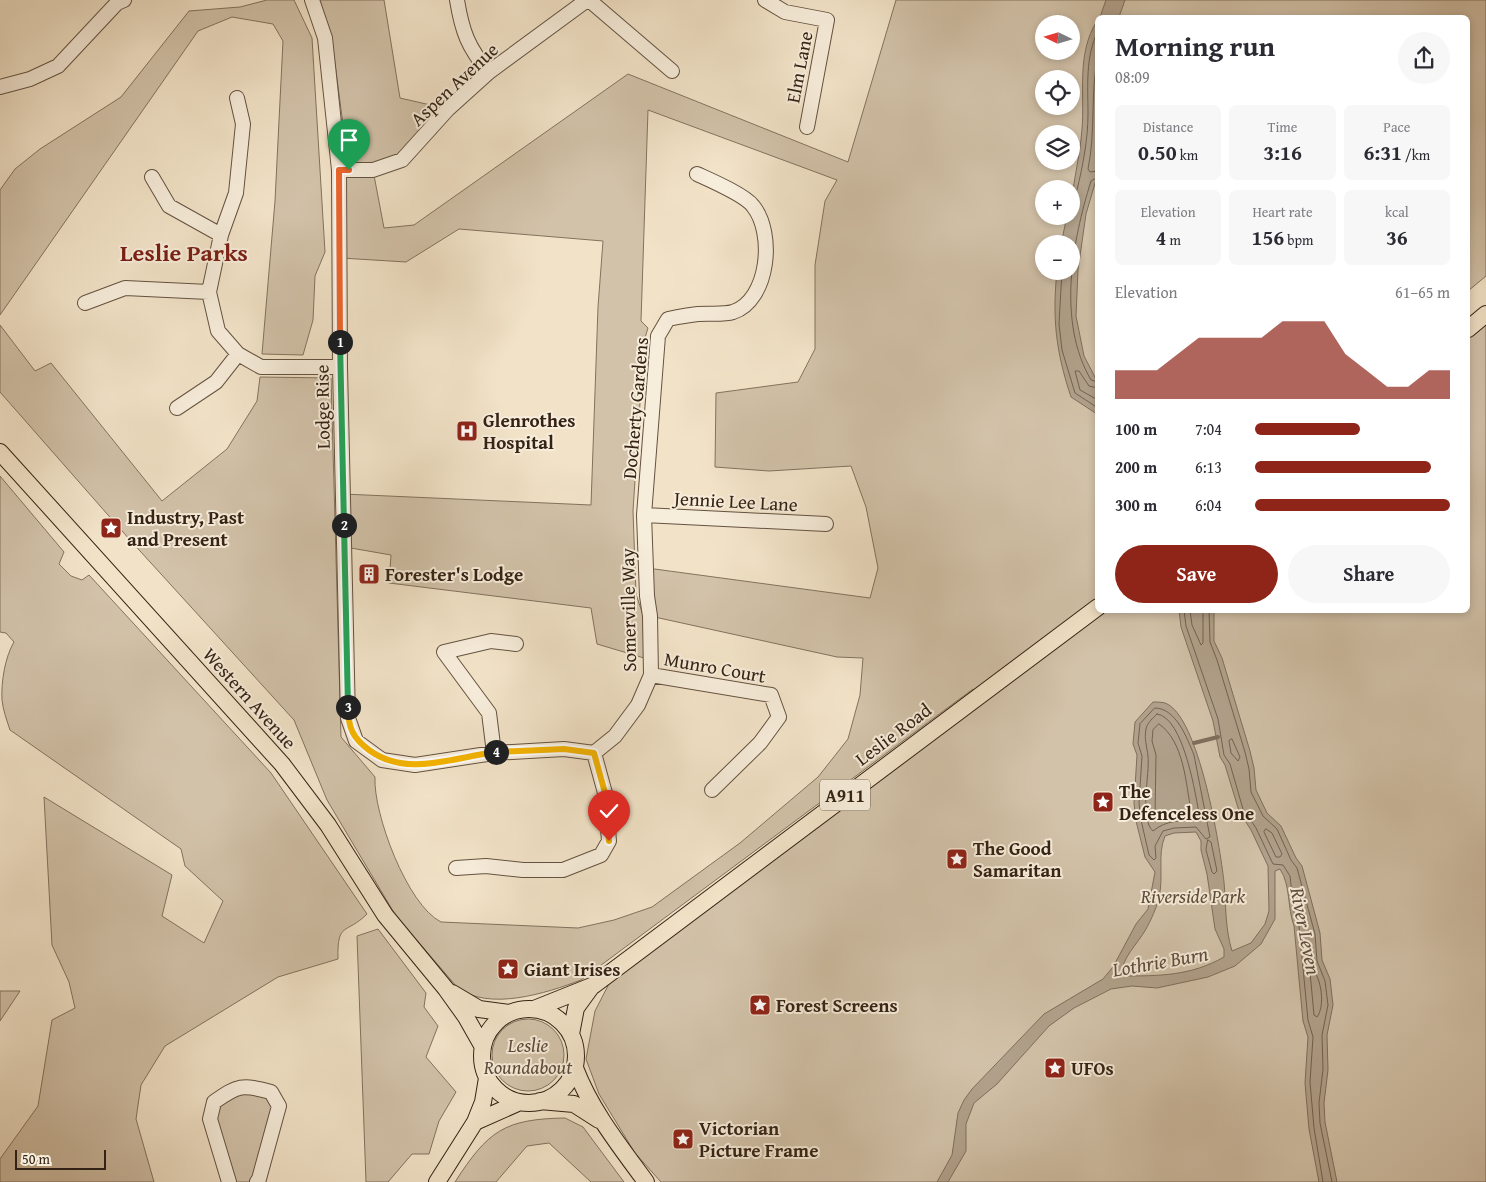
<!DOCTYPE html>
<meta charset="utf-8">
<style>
body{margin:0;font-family:"Gentium Book Plus",serif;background:#f7f7f7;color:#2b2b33;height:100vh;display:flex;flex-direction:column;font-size:19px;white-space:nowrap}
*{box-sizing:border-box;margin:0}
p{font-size:16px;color:#7c7c81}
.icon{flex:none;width:28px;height:28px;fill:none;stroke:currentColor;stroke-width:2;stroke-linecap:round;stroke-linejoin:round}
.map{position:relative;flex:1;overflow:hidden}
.drawer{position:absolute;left:1095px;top:15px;width:375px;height:598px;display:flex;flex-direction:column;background:#fff;border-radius:8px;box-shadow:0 2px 8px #0003}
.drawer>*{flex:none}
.needle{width:32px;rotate:275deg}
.tools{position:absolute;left:1035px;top:15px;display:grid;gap:10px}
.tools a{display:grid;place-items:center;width:45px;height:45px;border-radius:50%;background:#fff;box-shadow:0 2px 8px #0003;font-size:25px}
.scale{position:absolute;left:15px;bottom:12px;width:91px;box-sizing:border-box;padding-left:5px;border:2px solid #342214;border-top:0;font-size:14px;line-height:18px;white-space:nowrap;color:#342214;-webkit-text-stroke:4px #f7eddb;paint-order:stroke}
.pin{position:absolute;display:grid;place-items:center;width:42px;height:42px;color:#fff;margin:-51px -21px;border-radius:50% 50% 50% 0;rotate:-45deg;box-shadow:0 0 5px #0007}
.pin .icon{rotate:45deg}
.km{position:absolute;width:25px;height:25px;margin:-12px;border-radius:50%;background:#222;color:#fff;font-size:14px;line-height:25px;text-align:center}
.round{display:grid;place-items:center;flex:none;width:52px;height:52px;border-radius:26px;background:#f7f7f7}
.summary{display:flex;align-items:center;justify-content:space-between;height:85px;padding:0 20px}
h1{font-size:28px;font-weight:700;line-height:38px}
.metrics{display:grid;grid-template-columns:repeat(3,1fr);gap:8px;height:85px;padding:5px 20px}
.metrics div{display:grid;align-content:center;border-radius:8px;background:#f7f7f7;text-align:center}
.metrics b{font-size:21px;font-weight:700}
.metrics small{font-size:14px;font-weight:400}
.metrics p{font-size:14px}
.chart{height:140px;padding:10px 20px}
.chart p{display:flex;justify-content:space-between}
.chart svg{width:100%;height:90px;margin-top:5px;fill:#8f2418;opacity:.7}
.button{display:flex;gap:10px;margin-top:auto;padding:10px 20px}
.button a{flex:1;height:58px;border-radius:30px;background:#8f2418;color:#fff;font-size:20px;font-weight:700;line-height:58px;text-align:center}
.button a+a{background:#f7f7f7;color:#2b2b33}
ul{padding:0 20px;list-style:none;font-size:16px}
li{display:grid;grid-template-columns:80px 60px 1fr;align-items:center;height:38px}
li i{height:12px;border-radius:6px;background:#8f2418}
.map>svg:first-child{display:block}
</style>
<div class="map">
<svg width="1486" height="1182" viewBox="0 0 1486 1182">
<rect width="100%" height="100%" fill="#f2e3c8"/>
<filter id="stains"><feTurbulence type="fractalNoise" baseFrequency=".004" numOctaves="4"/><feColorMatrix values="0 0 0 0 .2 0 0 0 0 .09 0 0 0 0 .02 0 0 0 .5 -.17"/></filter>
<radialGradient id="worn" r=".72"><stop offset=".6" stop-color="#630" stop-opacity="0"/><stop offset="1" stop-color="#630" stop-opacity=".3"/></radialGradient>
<!-- green -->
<path fill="#d2c2a9" stroke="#83725e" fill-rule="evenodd" d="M267,0H294L312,38L325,252L315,276L313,320L303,355L262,354L275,201L283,41L273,24L232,17L198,31L0,315V190L15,169L40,149L121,97L189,11L240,7Z
M318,0H384L400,98L448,109L402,160L373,170L384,228L414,225L628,74L848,162L896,0H1486V276L1468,291V18H1098V610H1468V321L1486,326V1182H661L635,1153L599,1094L586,1059L595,1011L613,976L980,699L973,689L581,980C547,993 488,1012 457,987L396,916L327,800L294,720L130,540L0,392V325L35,371L51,363L162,501L227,449L257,401L260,377L331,378L341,737L375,777C373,813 407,905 441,922L578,928L614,920L652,907L740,843L818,777L848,739L860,695L863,658L837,657L650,616L647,568L870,598L878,568L866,507L851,466L769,471L715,467L716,393L798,382L815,349V265L825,201L837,180L648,110L641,321L648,328L644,341L633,511L636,594L643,615L644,658L597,644L591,608L389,583L391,555L345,547L343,494L591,505L598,307L603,241L459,229L406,262L341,258L339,170H349L332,41ZM1044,24H1071V51H1044ZM1044,79H1071V106H1044ZM1044,134H1071V161H1044ZM1044,189H1071V216H1044ZM1044,244H1071V271H1044Z
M0,476L64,552L59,564L71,576L82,580L89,575L271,773L367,914C346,935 337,921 338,959L278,977L165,1046L141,1085L136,1119L154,1182H0V1159L38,1106L52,1020L75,1008L69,982L52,945L44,797L172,875L162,916L204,943L223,901L185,866L181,849L10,730C7,721 3,710 2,700C1,682 5,657 14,642L6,633L0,632Z
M378,929L426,993L424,1007L438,1026L426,1057L456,1092L439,1121L429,1154H412L388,1182H366L357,936Z
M0,991H20L0,1021Z
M492 1055a36 36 0 1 1 72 0a36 36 0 1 1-72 0Z
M254,1088L279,1106L257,1182H229L225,1172L214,1102Z
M565,1118L583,1127L624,1182H591L549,1143L527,1146L496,1182H455C488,1131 504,1119 565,1118Z"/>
<!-- water -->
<path fill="#b1a18b" stroke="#7f6e5b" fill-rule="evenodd" d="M1106,0H1125L1119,17H1100Z
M1097,21V164L1096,180L1086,214L1078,270L1076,316L1084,356L1097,381V414L1071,397C1056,352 1052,318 1057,271H1071V244H1061L1067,216H1071C1071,187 1080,159 1082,129C1085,94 1076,54 1097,21Z
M1179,610H1213L1214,612V641L1222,658L1250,751L1254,768L1256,790L1267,813L1281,826L1296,858L1302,866L1320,933L1322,960L1330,979L1333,1005L1327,1035L1328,1070L1324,1103L1325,1122L1337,1182H1319L1309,1129L1305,1083L1308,1037L1303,1021L1294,926C1287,907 1291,886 1280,869L1275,871V919L1261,944L1235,966L1208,977L1157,988L1132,986L1111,989L1074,1008L1049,1026L997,1084L974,1103L966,1124V1151L948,1182H937L952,1155L958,1113L964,1100L972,1089L1044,1014L1103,979L1113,967L1136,924L1148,909L1155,872L1145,857L1136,821L1134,803L1137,755L1133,744L1135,722L1153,702C1157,702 1161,702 1165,703C1199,715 1220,847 1224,882C1226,905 1225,928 1232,951L1251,943L1265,924L1269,911L1268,866L1251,830L1239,811L1225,765L1220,757L1213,721L1181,627ZM1196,832L1201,841V850L1207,874L1215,929L1224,949V957C1191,976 1159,976 1121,976C1122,957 1137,945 1146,929C1151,920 1157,907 1159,897C1164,876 1157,855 1165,836L1174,833Z"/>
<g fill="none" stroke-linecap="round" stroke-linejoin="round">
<!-- shore -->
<path stroke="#726250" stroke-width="1" d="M1098,55C1090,93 1096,131 1088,169L1090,172L1098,171
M1098,177L1091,181C1072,242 1057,322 1091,380L1098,382
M1071,194L1077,190C1083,165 1088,139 1088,114C1088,86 1085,57 1098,31
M1062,271L1059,324L1062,350L1075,393L1098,408
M1098,388L1089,386L1079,371H1075L1080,390L1098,400
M1184,610L1186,626L1218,719L1224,755L1230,764L1243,809L1256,828L1273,864L1283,865L1290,876L1294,912L1299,926L1308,1020L1313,1037L1310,1082L1314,1128L1323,1182
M1190,610L1192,625L1201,645L1203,643V610
M1209,610L1210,642L1217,660L1245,752L1249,769L1251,792L1263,816L1277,829L1291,860L1297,868L1315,934L1317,961L1325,981L1328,1005L1322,1035L1323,1069L1319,1103L1320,1123L1332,1182
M1155,708C1176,708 1187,738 1194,755L1210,837L1206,839L1196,827L1174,828L1163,831L1155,846L1156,858L1154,860L1149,855L1141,820L1139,803L1142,756L1138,743L1140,724Z
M1157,714C1184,717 1196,797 1200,819L1198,821C1182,820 1166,820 1153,831C1139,819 1150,774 1148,756C1147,746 1144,740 1146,729C1147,723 1153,718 1157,714Z
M1159,724C1184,741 1186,784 1191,811L1190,813L1171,814L1157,818L1155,816L1156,755L1152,741L1153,730Z
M1232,739L1240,757L1238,761L1231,753L1229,741Z
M1266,829L1272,833L1282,854L1280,857H1276L1264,832Z
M1208,840L1211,842L1217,871L1214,874L1212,872L1206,850Z
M1312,969C1322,978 1325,1007 1317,1017L1314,1015L1310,972Z"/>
<!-- stream -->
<path stroke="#7f6e5b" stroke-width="4" d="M1194,743L1218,737"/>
<!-- minor casing -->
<g stroke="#645241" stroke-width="16">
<path id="minor" d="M312,0L325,38L339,170L340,367L348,718L356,741L382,760L415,765L494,753L564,749L594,753L615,736L638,705L651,675L650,616L647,596L644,515L658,336L668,319C678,317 688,315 698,314C709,313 723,315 733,312C769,300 775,233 753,206C745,195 710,180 697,174
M457,0C462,31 468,48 489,72
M589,0L672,71
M765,0L785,12L827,20L807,127
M0,87L30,79L58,66L117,3L124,0
M237,98L243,124L236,193L221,235L209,292L218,331L238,354L261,367H340
M339,170H373L402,160L448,109L489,72L587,0
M152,177L169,206L221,235
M85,303L125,288L209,292
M177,408L216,382L238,354
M644,515L826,524
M651,675L771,695L779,717L760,743L712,790
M494,753L489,713L444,652L491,641L516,644
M456,868L486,866L523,870H563L601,855L609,841L605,793L594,753
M229,1182L210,1119L214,1102C238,1085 242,1084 271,1092L279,1106L259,1179L257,1182"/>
</g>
<!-- major casing -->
<g stroke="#342214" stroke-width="18">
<path id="major" d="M1468,329L1486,314
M0,452L282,764L328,825L385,915L446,989L466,1017L483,1047
M452,993L479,1009L509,1013
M534,1009L594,985L1098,607
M482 1056a47 47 0 1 1 94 0a47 47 0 1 1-94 0Z
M571,1034L576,1008L592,986
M575,1068C591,1110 619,1145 646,1182
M540,1101L574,1104L599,1120
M475,1122L520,1102
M437,1182L475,1122L483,1102L487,1078"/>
</g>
<!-- minor -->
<use href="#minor" stroke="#f7eddb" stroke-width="14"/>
<!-- major -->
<use href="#major" stroke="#f2e3c8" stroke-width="16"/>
</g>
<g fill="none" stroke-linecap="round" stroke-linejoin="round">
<!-- split-1 casing -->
<g stroke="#fff" stroke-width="10">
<path id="split-1" d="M340,342L339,170H349"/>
</g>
<!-- split-2 casing -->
<g stroke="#fff" stroke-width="10">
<path id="split-2" d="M340,342L344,525"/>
</g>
<!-- split-3 casing -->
<g stroke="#fff" stroke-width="10">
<path id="split-3" d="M344,525L348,707"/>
</g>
<!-- split-4 casing -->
<g stroke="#fff" stroke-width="10">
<path id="split-4" d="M348,707C348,728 353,738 369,750C407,778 454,757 496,752"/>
</g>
<!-- split-5 casing -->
<g stroke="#fff" stroke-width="10">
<path id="split-5" d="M496,752L564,749L594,753L605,793L609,841"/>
</g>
<!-- split-1 -->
<use href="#split-1" stroke="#f0652b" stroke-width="6"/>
<!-- split-2 -->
<use href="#split-2" stroke="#22a559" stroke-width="6"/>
<!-- split-3 -->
<use href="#split-3" stroke="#22a559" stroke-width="6"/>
<!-- split-4 -->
<use href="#split-4" stroke="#f5b400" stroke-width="6"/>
<!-- split-5 -->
<use href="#split-5" stroke="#f5b400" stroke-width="6"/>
</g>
<!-- icons -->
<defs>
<g id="hospital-square" transform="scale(1.125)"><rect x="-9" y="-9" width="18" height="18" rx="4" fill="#8f2418" stroke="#f7eddb"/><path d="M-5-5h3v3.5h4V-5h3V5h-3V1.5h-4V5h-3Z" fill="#fff"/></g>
<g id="sight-square" transform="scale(1.125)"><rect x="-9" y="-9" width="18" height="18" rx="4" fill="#8f2418" stroke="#f7eddb"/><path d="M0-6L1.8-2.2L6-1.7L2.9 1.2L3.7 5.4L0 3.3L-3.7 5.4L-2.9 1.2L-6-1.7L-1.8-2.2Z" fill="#fff"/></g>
<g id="building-square" transform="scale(1.125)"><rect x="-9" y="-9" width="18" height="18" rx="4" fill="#8f2418" stroke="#f7eddb"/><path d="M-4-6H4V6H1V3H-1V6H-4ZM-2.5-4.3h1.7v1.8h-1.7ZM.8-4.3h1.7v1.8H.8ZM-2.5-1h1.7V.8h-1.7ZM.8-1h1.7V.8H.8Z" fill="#fff"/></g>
</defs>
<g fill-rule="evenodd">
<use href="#hospital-square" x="467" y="431"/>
<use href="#sight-square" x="111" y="528"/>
<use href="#building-square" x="369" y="574"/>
<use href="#sight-square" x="1103" y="802"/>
<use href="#sight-square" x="957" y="859"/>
<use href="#sight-square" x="508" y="969"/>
<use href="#sight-square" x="760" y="1005"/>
<use href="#sight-square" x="1055" y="1068"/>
<use href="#sight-square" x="683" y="1139"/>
</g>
<g text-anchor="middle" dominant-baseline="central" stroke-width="4" stroke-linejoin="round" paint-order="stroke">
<!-- shield labels -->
<rect fill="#f7eddb" stroke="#6e5f50" stroke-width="1" x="820" y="779.5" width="50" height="31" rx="4"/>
<g font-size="18" font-weight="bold" fill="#342214">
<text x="845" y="795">A911</text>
</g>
<!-- street labels -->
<g font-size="19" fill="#342214" stroke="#f7eddb">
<text transform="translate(799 67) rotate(-79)">Elm Lane</text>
<text transform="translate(454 84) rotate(-43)">Aspen Avenue</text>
<text transform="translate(322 407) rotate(-91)">Lodge Rise</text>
<text transform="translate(635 408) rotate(-85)">Docherty Gardens</text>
<text transform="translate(736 501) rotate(3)">Jennie Lee Lane</text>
<text transform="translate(628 610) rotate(-91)">Somerville Way</text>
<text transform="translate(715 667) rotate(10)">Munro Court</text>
<text transform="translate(250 698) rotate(48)">Western Avenue</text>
<text transform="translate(893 734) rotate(-37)">Leslie Road</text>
</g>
<!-- poi labels -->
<g font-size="19" font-weight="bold" fill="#342214" stroke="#f7eddb" text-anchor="start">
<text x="483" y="420">Glenrothes<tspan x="483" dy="22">Hospital</tspan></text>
<text x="127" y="517">Industry, Past<tspan x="127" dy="22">and Present</tspan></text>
<text x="385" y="574">Forester's Lodge</text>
<text x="1119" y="791">The<tspan x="1119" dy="22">Defenceless One</tspan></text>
<text x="973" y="848">The Good<tspan x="973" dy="22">Samaritan</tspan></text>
<text x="524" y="969">Giant Irises</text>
<text x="776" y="1005">Forest Screens</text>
<text x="1071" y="1068">UFOs</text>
<text x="699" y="1128">Victorian<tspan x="699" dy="22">Picture Frame</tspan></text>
</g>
<!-- park labels -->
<g font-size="19" font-style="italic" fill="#5c4a39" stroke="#f7eddb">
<text x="1193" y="896">Riverside Park</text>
<text x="528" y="1045">Leslie<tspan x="528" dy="22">Roundabout</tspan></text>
</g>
<!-- water labels -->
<g font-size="20" font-style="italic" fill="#604e3e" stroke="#f7eddb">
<text transform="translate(1306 931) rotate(79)">River Leven</text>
<text transform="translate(1160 961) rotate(-10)">Lothrie Burn</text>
</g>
<!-- district labels -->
<g font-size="24" font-weight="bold" fill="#7a1f14" stroke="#f7eddb">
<text x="184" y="252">Leslie Parks</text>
</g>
</g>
<rect width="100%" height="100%" filter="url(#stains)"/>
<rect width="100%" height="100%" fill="url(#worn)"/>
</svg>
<div class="tools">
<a><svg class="needle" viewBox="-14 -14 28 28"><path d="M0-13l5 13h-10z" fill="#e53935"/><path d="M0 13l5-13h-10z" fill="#7c7c81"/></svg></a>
<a><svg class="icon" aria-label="locate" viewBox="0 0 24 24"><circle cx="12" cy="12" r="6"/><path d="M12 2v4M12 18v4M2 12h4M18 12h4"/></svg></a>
<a><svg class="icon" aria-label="layers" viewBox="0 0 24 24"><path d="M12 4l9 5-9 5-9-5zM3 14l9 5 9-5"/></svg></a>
<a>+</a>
<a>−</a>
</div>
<div class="scale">50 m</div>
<div class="pin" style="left:349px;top:170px;background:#1e9e55"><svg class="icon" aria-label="arrive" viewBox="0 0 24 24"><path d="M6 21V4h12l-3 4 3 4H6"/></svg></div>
<div class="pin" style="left:609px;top:841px;background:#d93025"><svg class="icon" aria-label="check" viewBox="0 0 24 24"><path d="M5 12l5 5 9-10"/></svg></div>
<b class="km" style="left:340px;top:342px">1</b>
<b class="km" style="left:344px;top:525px">2</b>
<b class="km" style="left:348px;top:707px">3</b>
<b class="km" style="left:496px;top:752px">4</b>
<section class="drawer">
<div class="summary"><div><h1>Morning run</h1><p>08:09</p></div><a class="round"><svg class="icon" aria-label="share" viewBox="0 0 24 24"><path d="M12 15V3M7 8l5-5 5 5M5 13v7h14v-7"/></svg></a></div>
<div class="metrics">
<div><p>Distance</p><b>0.50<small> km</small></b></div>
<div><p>Time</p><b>3:16</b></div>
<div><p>Pace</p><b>6:31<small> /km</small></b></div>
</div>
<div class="metrics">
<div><p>Elevation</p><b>4<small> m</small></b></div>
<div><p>Heart rate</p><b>156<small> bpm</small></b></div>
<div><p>kcal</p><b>36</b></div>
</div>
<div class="chart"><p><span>Elevation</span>61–65 m</p>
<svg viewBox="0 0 160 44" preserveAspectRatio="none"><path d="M0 44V30L10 30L20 30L30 22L40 14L50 14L60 14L70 14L80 6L90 6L100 6L110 22L120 30L130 38L140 38L150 30L160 30V44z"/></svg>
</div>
<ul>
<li><b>100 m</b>7:04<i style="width:54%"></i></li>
<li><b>200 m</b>6:13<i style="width:90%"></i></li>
<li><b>300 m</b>6:04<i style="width:100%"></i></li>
</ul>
<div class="button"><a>Save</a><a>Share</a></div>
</section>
</div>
